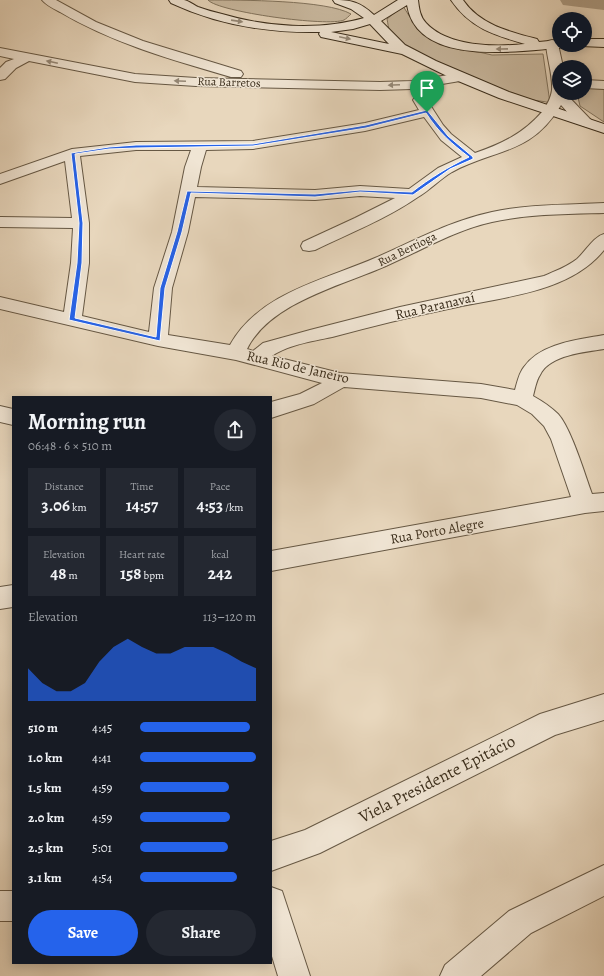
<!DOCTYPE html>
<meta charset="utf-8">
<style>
body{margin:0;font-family:Alegreya,serif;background:#242831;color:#f1f3f6;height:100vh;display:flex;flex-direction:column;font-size:15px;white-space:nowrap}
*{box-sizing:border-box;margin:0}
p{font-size:13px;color:#9ea1a6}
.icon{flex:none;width:22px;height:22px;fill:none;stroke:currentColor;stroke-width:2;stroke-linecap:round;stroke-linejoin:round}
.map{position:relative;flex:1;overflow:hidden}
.side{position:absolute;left:12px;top:396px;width:260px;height:568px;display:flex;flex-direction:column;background:#171b24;border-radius:0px;box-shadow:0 2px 10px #0003}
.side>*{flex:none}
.buttons{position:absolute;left:552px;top:12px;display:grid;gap:8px}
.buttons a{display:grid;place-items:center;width:40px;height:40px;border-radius:50%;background:#171b24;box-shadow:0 2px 10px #0003;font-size:20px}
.pin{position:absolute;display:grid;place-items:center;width:34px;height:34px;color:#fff;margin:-41px -17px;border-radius:50% 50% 50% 0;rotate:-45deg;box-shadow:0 0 4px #0007}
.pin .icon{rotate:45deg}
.round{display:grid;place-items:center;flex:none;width:42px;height:42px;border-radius:21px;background:#242831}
.summary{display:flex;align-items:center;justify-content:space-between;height:68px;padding:0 16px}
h1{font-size:22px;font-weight:700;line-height:30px}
.figures{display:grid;grid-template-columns:repeat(3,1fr);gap:6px;height:68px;padding:4px 16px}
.figures div{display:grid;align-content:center;border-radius:0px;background:#242831;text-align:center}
.figures b{font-size:17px;font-weight:700}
.figures small{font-size:11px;font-weight:400}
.figures p{font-size:11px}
.chart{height:112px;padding:8px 16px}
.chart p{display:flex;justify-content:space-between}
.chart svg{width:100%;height:72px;margin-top:4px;fill:#2563eb;opacity:.7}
.primary-button{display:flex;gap:8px;margin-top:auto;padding:8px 16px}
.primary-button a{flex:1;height:46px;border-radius:24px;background:#2563eb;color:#fff;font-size:16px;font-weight:700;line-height:46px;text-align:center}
.primary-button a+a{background:#242831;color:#f1f3f6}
ul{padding:0 16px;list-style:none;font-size:13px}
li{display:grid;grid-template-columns:64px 48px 1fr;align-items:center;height:30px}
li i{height:10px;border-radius:5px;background:#2563eb}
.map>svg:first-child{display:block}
</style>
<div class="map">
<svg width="604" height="976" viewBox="0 0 604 976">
<rect width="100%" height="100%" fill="#e8d7bd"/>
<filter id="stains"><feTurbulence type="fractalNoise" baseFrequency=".005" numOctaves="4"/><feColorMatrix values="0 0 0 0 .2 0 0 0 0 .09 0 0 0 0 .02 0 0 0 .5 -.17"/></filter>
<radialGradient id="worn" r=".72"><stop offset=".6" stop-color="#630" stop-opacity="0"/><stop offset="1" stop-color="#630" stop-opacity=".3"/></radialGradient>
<!-- green -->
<path fill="#cabaa1" stroke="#82745e" d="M208,0C241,0 327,0 351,14C349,16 346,19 344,20C329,27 218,12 208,0Z
M403,6L418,30L443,44L492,55L543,54L550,103C544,101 536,101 529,99C502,91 403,54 390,31C388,28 388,23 387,19Z
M585,88L604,89V122L580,106L577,93H585Z"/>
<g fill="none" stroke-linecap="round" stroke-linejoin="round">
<!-- river -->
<path fill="#ad9d86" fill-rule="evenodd" d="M560,0H604V10L563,5Z"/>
<!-- minor casing -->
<g stroke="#665844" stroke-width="2">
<path id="minor" d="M42,0H56L96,22L143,41L241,71L243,74L241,77H231C173,60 112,43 60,12C54,9 46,5 42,0Z
M552,40L556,41L558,44L563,67H559V93H565L591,120L593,123L591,126C578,129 569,113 561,105C531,155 497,148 452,172C440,179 430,190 418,197C386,219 350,233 315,250L309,251L303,250L301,246L303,242L355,218L395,198L360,196L315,200L195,197L188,232L172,288L168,335L230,345C259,293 324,280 375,258C414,241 450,221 492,212C529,204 567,205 604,203V213C567,214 528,214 492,222C455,230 422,250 388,265C344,285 270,302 247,349L253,351L263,343L310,330L400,307L544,276C555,271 567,267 577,259C586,251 593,237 604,234V250C569,294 499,297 448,309C410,317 373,326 336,336C316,341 289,344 272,356L340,373L481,384L515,390C517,383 519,373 524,367C541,343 577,340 604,335V349C585,352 549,355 540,375C536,381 535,389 533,396C542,401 551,407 558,414C571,428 585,475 592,494L604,493V511L585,513L271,571V551L571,497L551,439L544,426L532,414L517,405L481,398L344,387L314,404L271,418V402L300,394L322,383L236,360L158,346L0,309V297L64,312L71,263L73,228L0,227V217L72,218L65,161L0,184V174L72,149L136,142L253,141L365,123L419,110L413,100L415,97L420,96L425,97L443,125L451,134L475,153C501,144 523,134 542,112C547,105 551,98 552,90C553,75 547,59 546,44L548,41ZM424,117L441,140L462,157L438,168L409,189L360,186L315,190L197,187L201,167L206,150L253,149L365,131ZM136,150H191L185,167L172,232L154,288L149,332L82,316L89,263V223L80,156Z
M0,48L135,74L196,78L380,82L412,81L460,73L465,74L467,77L465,80L460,81L412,89L380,90L196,86L135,82L29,61L16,68L5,79L0,80V68L6,62L14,59L0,56Z
M585,80L604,81V89L585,88Z
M0,406L13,409V425L0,422Z
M13,585V607L0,609V587Z
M604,694V720L555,735L320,853L271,871V841L305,830L540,714Z
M604,865V896L531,933L481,976H440L445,965L509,911Z
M271,887L282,891L310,976H278L271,953Z
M0,891H13V921H0Z"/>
</g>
<!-- secondary casing -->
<g stroke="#3a2d1b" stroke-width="2">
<path id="secondary" d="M169,0C174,0 180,0 184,0C189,1 194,5 198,7C206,10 214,12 222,14C266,27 319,31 364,18L351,9L335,3L333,0C352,0 360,2 374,15L398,0H418C419,8 420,17 426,23C448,47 495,47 525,44C494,35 470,28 451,0H463C480,25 510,32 537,39L539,42L559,40V45H565L559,48C516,51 417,67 407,5L381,21L405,45L436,61L509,92L604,124V133L499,98L451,78L402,54L321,37L319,34L320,32C268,33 218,25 171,3ZM370,24L389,44L331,32L353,29Z
M585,39H604V47L581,46L585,45Z"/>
</g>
<!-- minor -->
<use href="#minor" fill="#f0e5d4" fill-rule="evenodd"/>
<!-- secondary -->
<use href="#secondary" fill="#f0e5d4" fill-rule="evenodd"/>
</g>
<!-- one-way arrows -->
<defs><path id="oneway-solid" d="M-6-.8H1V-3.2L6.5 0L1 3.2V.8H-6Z"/></defs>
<g fill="#958978">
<use href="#oneway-solid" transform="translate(237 21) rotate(8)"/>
<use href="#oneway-solid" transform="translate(345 38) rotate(12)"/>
<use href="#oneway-solid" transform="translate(502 49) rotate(179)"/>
<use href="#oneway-solid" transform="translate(52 62) rotate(-168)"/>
<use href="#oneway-solid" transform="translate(180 81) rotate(-177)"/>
<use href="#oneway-solid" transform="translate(394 85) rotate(178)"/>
</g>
<!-- route -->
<path fill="#2563eb" stroke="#fff" fill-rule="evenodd" d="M427,110L448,136L473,157V159L450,169L413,195L360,192L315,197L191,193L182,232L165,288L160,341L69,320L77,263L79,223L71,153L109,147L136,145L253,144L366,125ZM426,113C438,132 452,144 469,157C448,167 430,178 412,192L360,190L315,194L187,191L177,232L160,288L156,337L75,318L82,263L83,223L75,154L109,149L136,148L253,146L366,128Z"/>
<g text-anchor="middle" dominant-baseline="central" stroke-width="3" stroke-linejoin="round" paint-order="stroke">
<!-- far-street labels -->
<g font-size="12" fill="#3a2d1b" stroke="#f0e5d4">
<text transform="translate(229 82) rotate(2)">Rua Barretos</text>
<text transform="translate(407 249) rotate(-26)">Rua Bertioga</text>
</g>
<!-- street labels -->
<g font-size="14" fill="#3a2d1b" stroke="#f0e5d4">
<text transform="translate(435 306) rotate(-13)">Rua Paranavaí</text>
<text transform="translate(298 367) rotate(13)">Rua Rio de Janeiro</text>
<text transform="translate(437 531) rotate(-10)">Rua Porto Alegre</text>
</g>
<!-- near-street labels -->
<g font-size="17" fill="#3a2d1b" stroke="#f0e5d4">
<text transform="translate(437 779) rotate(-27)">Viela Presidente Epitácio</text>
</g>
</g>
<rect width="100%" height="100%" filter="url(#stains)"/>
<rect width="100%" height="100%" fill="url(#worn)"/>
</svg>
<div class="buttons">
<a><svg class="icon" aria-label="locate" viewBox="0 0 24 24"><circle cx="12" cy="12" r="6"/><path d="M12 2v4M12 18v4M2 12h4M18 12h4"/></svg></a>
<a><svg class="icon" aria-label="layers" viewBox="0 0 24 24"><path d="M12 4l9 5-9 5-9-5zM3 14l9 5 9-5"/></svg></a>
</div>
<div class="pin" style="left:427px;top:112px;background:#1e9e55"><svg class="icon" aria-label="arrive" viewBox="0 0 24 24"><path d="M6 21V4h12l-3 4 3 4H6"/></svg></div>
<section class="side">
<div class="summary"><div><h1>Morning run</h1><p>06:48 · 6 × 510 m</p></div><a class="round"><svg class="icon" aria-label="share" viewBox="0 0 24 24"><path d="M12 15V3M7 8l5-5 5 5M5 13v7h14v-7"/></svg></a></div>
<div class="figures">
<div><p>Distance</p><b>3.06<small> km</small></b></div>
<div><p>Time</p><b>14:57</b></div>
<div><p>Pace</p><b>4:53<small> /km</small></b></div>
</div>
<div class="figures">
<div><p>Elevation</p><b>48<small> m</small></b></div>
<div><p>Heart rate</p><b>158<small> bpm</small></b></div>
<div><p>kcal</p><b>242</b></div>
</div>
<div class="chart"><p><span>Elevation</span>113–120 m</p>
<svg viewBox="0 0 160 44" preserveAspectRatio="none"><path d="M0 44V24L10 33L20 38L30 38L40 33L50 20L60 11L70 6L80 11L90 15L100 15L110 11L120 11L130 11L140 15L150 20L160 24V44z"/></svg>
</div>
<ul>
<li><b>510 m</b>4:45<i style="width:95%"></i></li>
<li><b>1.0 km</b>4:41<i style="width:100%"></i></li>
<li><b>1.5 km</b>4:59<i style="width:77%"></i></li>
<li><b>2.0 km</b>4:59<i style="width:78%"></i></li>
<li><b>2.5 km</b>5:01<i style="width:76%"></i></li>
<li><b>3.1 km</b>4:54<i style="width:84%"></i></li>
</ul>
<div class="primary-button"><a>Save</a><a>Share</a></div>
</section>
</div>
